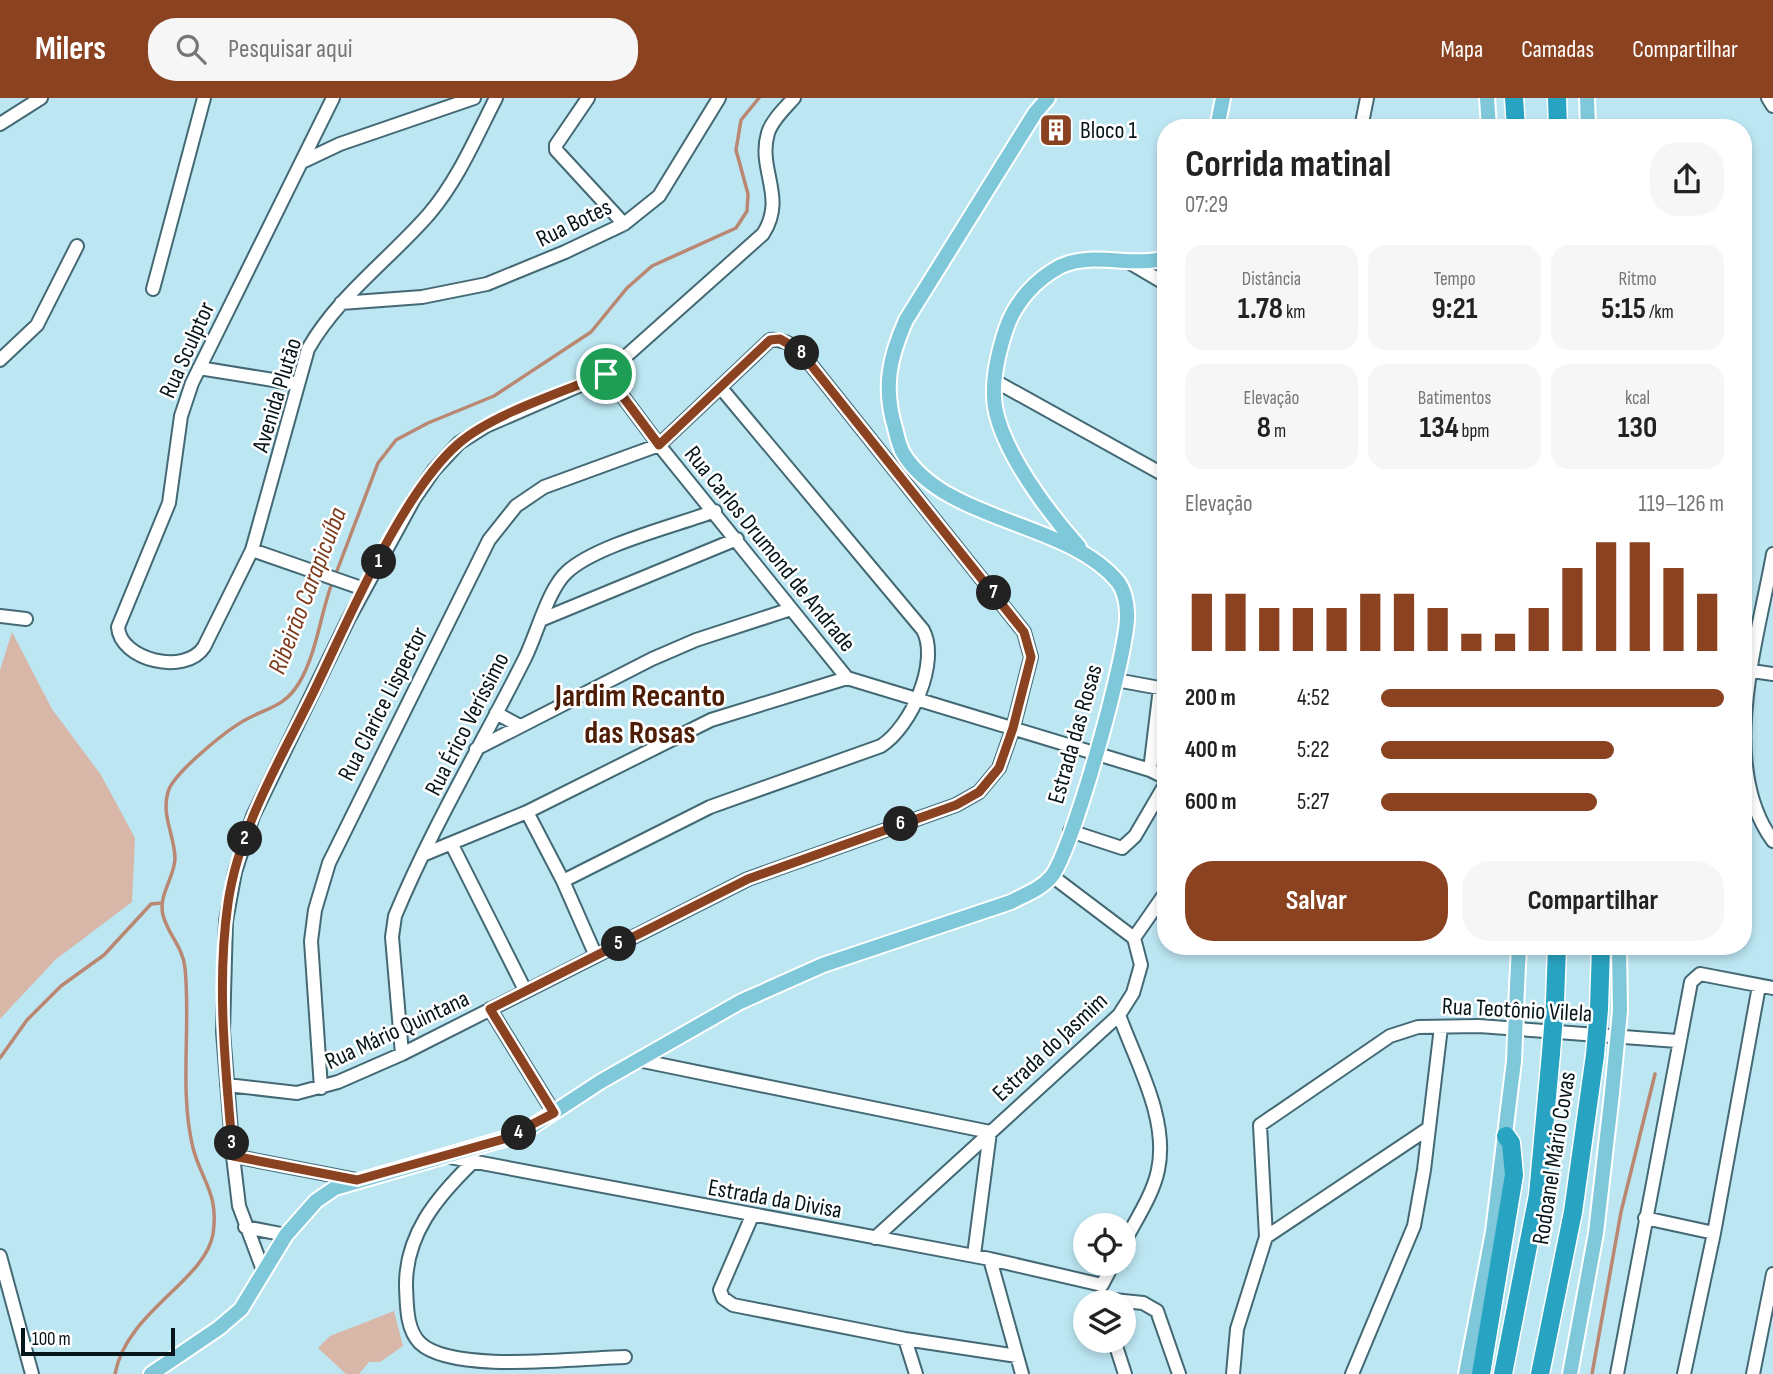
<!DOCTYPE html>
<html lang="pt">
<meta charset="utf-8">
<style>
body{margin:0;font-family:"Sofia Sans Condensed",sans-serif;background:#f6f6f6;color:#222;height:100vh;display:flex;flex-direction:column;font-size:26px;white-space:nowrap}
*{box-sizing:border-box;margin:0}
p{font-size:23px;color:#767676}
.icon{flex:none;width:38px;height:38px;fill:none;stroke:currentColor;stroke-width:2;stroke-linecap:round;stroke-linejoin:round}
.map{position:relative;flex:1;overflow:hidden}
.sheet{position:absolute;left:1157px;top:21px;width:595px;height:836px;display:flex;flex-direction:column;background:#fff;border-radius:28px;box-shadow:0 4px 10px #0003}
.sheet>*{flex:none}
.fabs{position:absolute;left:1073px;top:1115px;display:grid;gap:14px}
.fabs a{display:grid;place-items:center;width:63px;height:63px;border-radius:50%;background:#fff;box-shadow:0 4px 10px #0003;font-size:35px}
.scale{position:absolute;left:21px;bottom:18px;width:154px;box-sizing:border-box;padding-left:7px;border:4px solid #06151a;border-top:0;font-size:19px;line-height:24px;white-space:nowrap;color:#06151a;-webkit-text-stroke:5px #fff;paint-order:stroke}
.pin{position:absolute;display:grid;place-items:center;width:60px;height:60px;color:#fff;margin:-30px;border:4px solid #fff;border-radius:50%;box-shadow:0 2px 7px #0007}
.km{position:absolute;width:35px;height:35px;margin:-18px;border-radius:50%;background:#222;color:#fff;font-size:19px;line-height:35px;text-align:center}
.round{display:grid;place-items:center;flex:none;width:74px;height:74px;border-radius:28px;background:#f6f6f6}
.head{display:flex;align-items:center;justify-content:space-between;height:119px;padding:0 28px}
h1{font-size:38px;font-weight:700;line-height:52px}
.figures{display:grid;grid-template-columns:repeat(3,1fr);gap:10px;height:119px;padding:7px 28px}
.figures div{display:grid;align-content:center;border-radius:18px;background:#f6f6f6;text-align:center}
.figures b{font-size:30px;font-weight:700}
.figures small{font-size:19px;font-weight:400}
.figures p{font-size:19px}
.chart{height:196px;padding:14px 28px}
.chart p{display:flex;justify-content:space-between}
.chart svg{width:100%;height:126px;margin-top:7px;stroke:#8a4220;stroke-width:6}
.button{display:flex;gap:14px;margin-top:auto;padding:14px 28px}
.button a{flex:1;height:80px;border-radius:28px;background:#8a4220;color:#fff;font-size:28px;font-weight:700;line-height:80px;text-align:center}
.button a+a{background:#f6f6f6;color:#222}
ul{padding:0 28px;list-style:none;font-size:23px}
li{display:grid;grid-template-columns:112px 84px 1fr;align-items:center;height:52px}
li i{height:18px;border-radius:9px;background:#8a4220}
header{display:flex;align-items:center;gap:42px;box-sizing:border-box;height:98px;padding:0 35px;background:#8a4220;color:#fff}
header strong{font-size:33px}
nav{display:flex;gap:38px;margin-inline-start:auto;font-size:24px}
.search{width:490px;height:63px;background:#f6f6f6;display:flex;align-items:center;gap:18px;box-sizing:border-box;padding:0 24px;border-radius:28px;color:#767676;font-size:26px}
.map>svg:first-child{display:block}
</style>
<header>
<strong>Milers</strong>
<div class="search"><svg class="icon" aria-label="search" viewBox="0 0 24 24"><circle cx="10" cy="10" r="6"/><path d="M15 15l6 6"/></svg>Pesquisar aqui</div>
<nav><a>Mapa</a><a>Camadas</a><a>Compartilhar</a></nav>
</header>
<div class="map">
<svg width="1773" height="1276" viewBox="0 0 1773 1276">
<rect width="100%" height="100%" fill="#bde6f3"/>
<!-- green -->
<path fill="#d9b7a8" d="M12,534L52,611L101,677L135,740L132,804L55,862L0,921V572Z
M394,1213L403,1248L380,1264H369L359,1276H346L318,1250L330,1238Z"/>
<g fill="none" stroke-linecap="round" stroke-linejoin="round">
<!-- stream -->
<path stroke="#b98772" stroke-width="3.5" d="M335,478L378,365L396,342L428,325L494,298L591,234L627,190L652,168L736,130L747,113L748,96L736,52L741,22L759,0
M0,960L27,922L61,888L104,857L151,806L162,805
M115,1276C126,1214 205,1183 213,1136C219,1095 202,1084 193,1050C179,992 191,929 185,870C183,849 168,837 163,817C158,798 174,780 175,761C175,738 161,718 168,694C173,675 230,629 249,620C270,609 285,608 299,585C317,555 320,517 332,485
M1592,1276L1621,1114L1655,976"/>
<!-- minor casing -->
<g stroke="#436974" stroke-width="16">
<path id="minor" d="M333,0L192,285L181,318L169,405L118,529C120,562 185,578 204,549L252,452L308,251C338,198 390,161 429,116C458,82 476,39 496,0
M588,0L556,47V52L624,126
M1768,0L1773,8
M0,26L41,0
M1361,30L1367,0
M304,63L340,46L474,0
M1127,163L1166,186
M153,191L204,0
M341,205L422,199L487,186L565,154L624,126L659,98L719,0
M0,262L37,227L77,148
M199,270L298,286
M606,276L659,347L847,580L1150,672L1166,680
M995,283L1166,378
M252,452L364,491
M1773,456C1758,541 1717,667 1773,743
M0,518L26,521
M543,521L737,441
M1752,573L1773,576
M1116,582L1165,591
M496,615L520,628
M476,651L652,561L696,542L791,511
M1150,672L1160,590
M527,714L563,783L596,858
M1070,733L1122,750L1135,738L1166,685
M452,747L525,892
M425,756L527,714L711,622L847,580
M563,783L710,709L881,648C911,629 940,564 923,532L721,290
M1134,840L1166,794
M490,911L554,1015
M1119,917C1136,964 1169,1021 1158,1072C1153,1097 1135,1123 1124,1145
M402,956L392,839L395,818C432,729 482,646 525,560C537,536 548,491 567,474C596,447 675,428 715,413
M638,962L990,1034L974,1157
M227,987L297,995L338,984L402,956L748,781L956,707L979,694L999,670L1013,630L1031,559L1024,534L799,252C789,245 782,241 770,242L659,347L544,389L516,408L489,442L329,765L315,812L311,843L321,990
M233,1058L357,1082
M444,1058L990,1161L1102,1187
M472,1065C437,1099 405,1137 406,1189C407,1207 406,1231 420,1245C452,1276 579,1260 625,1259
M752,1118L720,1192L723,1200L733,1207L905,1241L1017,1258
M1645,1120L1714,1135
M245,1129L286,1137
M1266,1139L1429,1030
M875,1140L1119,917L1133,895L1141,867L1134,840L1052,778
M0,1158L32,1276
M990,1161L1022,1276
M263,1172L239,1108L233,1058L223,934L226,823L235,774L253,718L348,522L414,401L434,372L459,345L486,328L606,276L763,136C787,99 757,72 768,35C772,22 785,10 794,0
M1102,1187L1113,1166
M1104,1201L1143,1205L1157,1213L1179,1276
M905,1241L916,1276
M1114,1242L1125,1276
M1233,1276L1237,1231L1266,1139L1260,1027L1390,938L1418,929L1479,928L1677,943
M1352,1276L1414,1128L1424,1072L1441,929
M1617,1276L1691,884L1700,876L1773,890
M1684,1276L1714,1135L1759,888
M1753,1276L1773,1176"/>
</g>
<!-- major casing -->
<g stroke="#fff" stroke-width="18">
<path id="major" d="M1487,0L1489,30
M1587,0L1588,30
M1217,30L1223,0
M1079,449C1049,415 1003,355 995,309C991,283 998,255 1006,231C1015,204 1036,181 1061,168C1094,153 1132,170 1166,160
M1619,849L1620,913
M1517,888L1519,849
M151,1276L219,1230L241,1211L286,1137L316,1103L335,1090L504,1041L533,1028L600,984L740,904L823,867L1011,804C1024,797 1041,791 1051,779C1072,755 1130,548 1127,515C1127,505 1124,492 1118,484C1069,423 945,425 903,355C899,348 897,338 895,330C883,290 889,260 906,222L1035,15L1048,0
M1466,1276L1493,1134L1514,963
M1570,1276L1596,1135L1612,995"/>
</g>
<!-- highway casing -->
<g stroke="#fff" stroke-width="21">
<path id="highway" d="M1514,0L1516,30
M1557,0L1558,30
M1555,904L1557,849
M1599,911L1601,849
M1481,1276L1514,1077L1511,1045L1506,1038
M1503,1276L1538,1097L1551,955
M1540,1276L1573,1114L1595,957"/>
</g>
<!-- minor -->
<use href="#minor" stroke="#fff" stroke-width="12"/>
<!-- major -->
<use href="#major" stroke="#7ec8da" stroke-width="14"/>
<!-- highway -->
<use href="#highway" stroke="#28a4c2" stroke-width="18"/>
<!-- major-bridge casing -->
<g stroke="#fff" stroke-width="18" stroke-linecap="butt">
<path id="major-bridge" d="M1514,963L1517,888
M1612,995L1620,913"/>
</g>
<!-- highway-bridge casing -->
<g stroke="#fff" stroke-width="21" stroke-linecap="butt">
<path id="highway-bridge" d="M1551,955L1555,904
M1595,957L1599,911"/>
</g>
<!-- major-bridge -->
<use href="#major-bridge" stroke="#7ec8da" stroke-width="14"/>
<!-- highway-bridge -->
<use href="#highway-bridge" stroke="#28a4c2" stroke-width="18"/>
</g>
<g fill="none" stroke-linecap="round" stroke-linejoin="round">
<!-- route casing -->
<g stroke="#fff" stroke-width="14">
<path id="route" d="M780,241L799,252L1024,534L1031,559L1013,630L999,670L979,694L956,707L748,781L490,911L554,1015L504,1041L357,1082L233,1058C226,974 216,889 228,805C239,729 282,659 315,591C349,521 401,396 458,346C492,316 563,294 606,276L659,347L770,242Z"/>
</g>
<!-- route -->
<use href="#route" stroke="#8a4220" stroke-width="9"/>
</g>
<!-- icons -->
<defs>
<g id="building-square" transform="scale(1.75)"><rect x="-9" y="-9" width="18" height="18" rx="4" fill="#8a4220" stroke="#fff"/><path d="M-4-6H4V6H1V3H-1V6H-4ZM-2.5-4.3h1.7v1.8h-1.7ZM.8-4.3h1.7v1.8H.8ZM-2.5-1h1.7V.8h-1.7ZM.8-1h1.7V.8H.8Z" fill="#fff"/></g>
</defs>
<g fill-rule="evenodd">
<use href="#building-square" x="1056" y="32"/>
</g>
<g text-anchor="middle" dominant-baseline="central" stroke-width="5" stroke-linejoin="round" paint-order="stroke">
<!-- poi labels -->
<g font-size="24" fill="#06151a" stroke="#fff" text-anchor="start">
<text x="1080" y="32">Bloco 1</text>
</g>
<!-- street labels -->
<g font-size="24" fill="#06151a" stroke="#fff">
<text transform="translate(574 125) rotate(-26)">Rua Botes</text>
<text transform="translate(187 252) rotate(-66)">Rua Sculptor</text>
<text transform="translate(277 297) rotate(-73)">Avenida Plutão</text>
<text transform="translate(770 451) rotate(51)">Rua Carlos Drumond de Andrade</text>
<text transform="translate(383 606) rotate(-63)">Rua Clarice Lispector</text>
<text transform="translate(467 626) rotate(-63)">Rua Érico Veríssimo</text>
<text transform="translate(1075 636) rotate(-74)">Estrada das Rosas</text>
<text transform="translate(1517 912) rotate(3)">Rua Teotônio Vilela</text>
<text transform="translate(397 932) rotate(-25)">Rua Mário Quintana</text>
<text transform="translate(1050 949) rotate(-43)">Estrada do Jasmim</text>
<text transform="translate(1554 1060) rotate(-81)">Rodoanel Mário Covas</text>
<text transform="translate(775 1101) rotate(10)">Estrada da Divisa</text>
</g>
<!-- water labels -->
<g font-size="26" font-style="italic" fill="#7b3b1d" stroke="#fff">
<text transform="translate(308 493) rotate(-69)">Ribeirão Carapicuíba</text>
</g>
<!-- district labels -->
<g font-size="32" font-weight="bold" fill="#4d1d05" stroke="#fff">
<text x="640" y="598">Jardim Recanto<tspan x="640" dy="37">das Rosas</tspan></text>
</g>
</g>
</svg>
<div class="fabs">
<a><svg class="icon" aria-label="locate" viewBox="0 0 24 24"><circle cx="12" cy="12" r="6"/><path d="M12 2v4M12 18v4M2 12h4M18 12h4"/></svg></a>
<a><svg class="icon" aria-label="layers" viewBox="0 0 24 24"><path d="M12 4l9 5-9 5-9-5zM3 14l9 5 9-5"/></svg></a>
</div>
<div class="scale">100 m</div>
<div class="pin" style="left:606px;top:276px;background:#1e9e55"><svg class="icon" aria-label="arrive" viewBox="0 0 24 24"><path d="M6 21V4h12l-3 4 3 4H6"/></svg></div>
<b class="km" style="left:379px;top:464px">1</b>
<b class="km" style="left:245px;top:741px">2</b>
<b class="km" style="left:232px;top:1045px">3</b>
<b class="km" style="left:519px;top:1035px">4</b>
<b class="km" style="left:619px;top:846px">5</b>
<b class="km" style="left:901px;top:726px">6</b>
<b class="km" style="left:994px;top:495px">7</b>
<b class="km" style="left:802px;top:255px">8</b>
<section class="sheet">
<div class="head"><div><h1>Corrida matinal</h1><p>07:29</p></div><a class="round"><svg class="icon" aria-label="share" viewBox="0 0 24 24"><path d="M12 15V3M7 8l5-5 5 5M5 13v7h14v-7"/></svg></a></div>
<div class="figures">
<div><p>Distância</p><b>1.78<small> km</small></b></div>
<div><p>Tempo</p><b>9:21</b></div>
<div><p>Ritmo</p><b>5:15<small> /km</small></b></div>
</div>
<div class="figures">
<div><p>Elevação</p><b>8<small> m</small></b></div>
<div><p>Batimentos</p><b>134<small> bpm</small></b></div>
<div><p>kcal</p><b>130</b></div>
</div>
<div class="chart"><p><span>Elevação</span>119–126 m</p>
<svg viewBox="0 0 160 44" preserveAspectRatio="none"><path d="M5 44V24M15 44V24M25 44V29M35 44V29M45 44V29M55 44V24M65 44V24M75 44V29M85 44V38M95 44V38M105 44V29M115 44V15M125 44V6M135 44V6M145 44V15M155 44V24"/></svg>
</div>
<ul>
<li><b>200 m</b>4:52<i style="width:100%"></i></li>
<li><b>400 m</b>5:22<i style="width:68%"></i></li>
<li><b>600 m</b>5:27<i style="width:63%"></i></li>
</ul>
<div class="button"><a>Salvar</a><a>Compartilhar</a></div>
</section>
</div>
